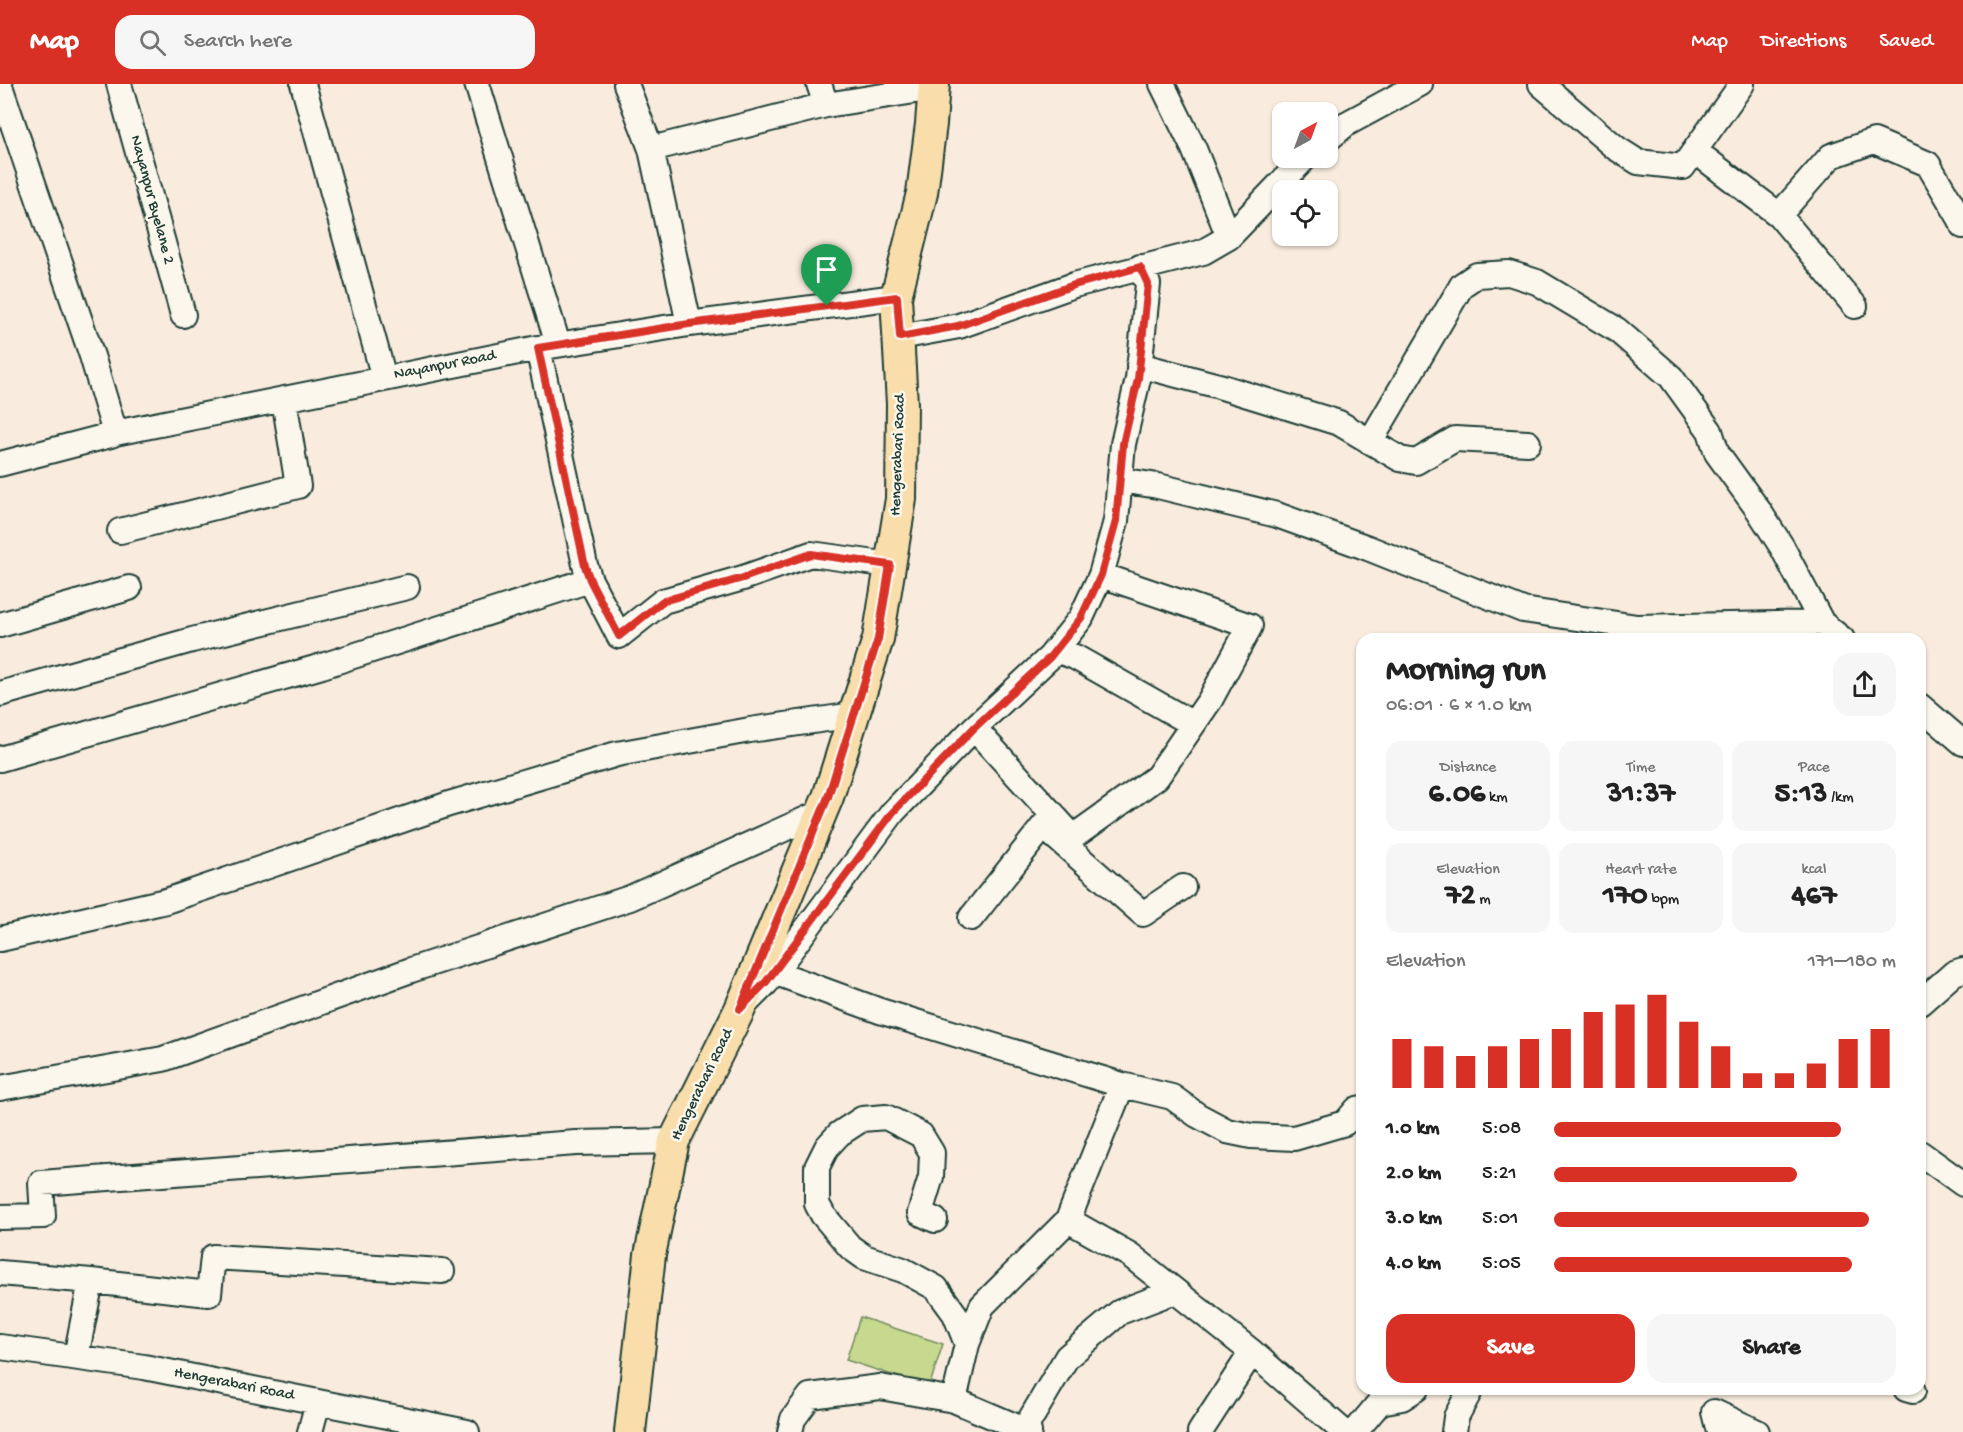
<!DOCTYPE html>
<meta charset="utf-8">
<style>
body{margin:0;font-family:"Gochi Hand",sans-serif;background:#f6f6f6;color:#222;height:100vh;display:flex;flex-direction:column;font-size:22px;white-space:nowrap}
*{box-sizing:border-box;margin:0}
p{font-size:20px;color:#767676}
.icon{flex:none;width:33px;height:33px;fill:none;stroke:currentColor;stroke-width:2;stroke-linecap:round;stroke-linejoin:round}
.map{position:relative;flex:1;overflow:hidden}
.drawer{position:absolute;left:1356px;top:549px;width:570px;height:762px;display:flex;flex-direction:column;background:#fff;border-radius:18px;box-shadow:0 2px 4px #0004}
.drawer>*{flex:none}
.needle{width:39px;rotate:41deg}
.fabs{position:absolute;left:1272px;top:18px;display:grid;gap:12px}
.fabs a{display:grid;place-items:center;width:66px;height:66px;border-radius:12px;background:#fff;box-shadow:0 2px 4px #0004;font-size:30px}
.pin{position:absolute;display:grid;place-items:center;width:51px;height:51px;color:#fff;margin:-62px -26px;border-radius:50% 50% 50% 0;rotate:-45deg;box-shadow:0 0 6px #0007}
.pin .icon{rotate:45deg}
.round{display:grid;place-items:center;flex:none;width:63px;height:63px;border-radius:18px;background:#f6f6f6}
.head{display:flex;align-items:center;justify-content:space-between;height:102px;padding:0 30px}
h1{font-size:33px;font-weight:700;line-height:45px}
.stats{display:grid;grid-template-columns:repeat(3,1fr);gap:9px;height:102px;padding:6px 30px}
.stats div{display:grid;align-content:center;border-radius:15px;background:#f6f6f6;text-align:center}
.stats b{font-size:30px;font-weight:700}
.stats small{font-size:16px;font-weight:400}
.stats p{font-size:16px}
.chart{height:168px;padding:12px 30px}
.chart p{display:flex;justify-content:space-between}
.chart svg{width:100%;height:108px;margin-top:6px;stroke:#d93025;stroke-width:6}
.cta{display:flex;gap:12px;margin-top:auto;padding:12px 30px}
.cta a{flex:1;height:69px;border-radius:18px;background:#d93025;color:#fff;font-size:24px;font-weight:700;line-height:69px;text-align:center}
.cta a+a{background:#f6f6f6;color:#222}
ul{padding:0 30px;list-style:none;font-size:20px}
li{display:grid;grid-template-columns:96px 72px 1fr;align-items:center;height:45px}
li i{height:15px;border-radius:8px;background:#d93025}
header{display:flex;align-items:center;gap:36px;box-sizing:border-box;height:84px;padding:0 30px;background:#d93025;color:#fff}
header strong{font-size:28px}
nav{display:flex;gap:33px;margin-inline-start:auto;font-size:21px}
.search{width:420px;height:54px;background:#f6f6f6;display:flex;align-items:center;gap:15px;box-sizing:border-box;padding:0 21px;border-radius:18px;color:#767676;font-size:22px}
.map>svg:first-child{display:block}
</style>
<header>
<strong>Map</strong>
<div class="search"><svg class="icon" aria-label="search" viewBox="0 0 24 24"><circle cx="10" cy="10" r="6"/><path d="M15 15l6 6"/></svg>Search here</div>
<nav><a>Map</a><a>Directions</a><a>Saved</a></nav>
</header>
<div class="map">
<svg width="1963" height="1348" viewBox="0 0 1963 1348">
<rect width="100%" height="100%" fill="#f9ecde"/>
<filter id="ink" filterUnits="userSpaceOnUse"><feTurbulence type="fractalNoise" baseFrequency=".0167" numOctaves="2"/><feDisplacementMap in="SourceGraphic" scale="12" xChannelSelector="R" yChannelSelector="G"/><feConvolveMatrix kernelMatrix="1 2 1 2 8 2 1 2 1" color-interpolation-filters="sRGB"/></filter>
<g filter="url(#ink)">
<!-- garden -->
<path fill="#c6d98e" stroke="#728b61" stroke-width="1.5" d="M860,1233L943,1260L929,1303L846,1276Z"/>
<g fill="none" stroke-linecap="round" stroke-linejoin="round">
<!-- minor casing -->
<g stroke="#1f3d34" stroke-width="28">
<path id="minor" d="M119,0L183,231
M303,0L384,294
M477,0L558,260
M626,0L651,65
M1162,0L1194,65L1229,153
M1541,0L1616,64L1638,78L1683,83L1742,0
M0,2L92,272L115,349
M826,21L934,4
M1328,55L1346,40L1420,0
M1695,67L1779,131L1855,222
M1779,131L1831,72L1874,57L1928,80L1961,136L1963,142
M689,240L651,65L826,21L819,0
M900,253L959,242L1074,201L1203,168L1229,153L1305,74
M538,264L585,481L590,496L619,552L663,517L743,494L811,470L890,481
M1139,281L1219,302L1339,339L1400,375L1416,378L1455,355L1528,359
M1370,358L1462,201L1477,191L1509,189L1537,198L1617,246L1671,293L1710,347L1717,369L1759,427L1782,463L1822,539
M0,380L111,351L115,349L538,264L689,240L896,213
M1120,396L1158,402L1277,431L1368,464L1523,526L1637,543L1822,539L1842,555
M120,447L298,402L284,315
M0,541L129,504
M1056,566L1075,573L1193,640
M0,610L192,556L407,503
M1920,622L1963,659
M974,644L1073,753L1157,693L1210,616L1250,542L1101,491
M0,675L322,582L590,496
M1051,749L1143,830L1183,803
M971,834L1053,730
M0,855L166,817L449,720L617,670L750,646L854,631
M774,888L880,927L1122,1001L1172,1013L1197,1031L1227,1047L1251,1052L1294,1054L1345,1039L1357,1025L1362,1024
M746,919L767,898L893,728L974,644L1050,573L1081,534L1101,491L1116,437L1123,360L1138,295L1148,200L1140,183
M1920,919L1954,889L1963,886
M0,1004L163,975L411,886L630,814L822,728
M1920,1069L1963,1100
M0,1133L43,1132L41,1099L576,1059L674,1057
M935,1136L920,1129L931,1093L932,1069L921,1051L886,1033L862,1035L839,1050L827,1063L817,1083V1120L823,1131L850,1163L864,1173L903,1186L936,1204L955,1230L967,1260
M1068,1136L1122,1001
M0,1189L91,1197L76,1273
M91,1197L209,1210L213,1173L442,1187
M0,1263L144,1283L467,1348
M1906,1305L1913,1307
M954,1316L967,1260L982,1222L1068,1136L1130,1171L1252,1268L1344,1348
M1024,1346L1067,1273L1120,1228L1175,1207
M310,1348L318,1318
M790,1348L793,1335L810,1312L880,1303L954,1316L1029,1348
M1200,1348L1252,1268
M1355,1348L1380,1318L1402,1314L1416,1305
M1454,1348L1456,1333L1471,1305
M1719,1348L1714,1328L1757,1348"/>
</g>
<!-- major casing -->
<g stroke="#1f3d34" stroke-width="34">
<path id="major" d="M630,1348L650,1171L674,1057L740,925L828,713L878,555L901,415L902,320L896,213L922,109L931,40L934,0"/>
</g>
<!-- minor -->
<use href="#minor" stroke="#fbf7ec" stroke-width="24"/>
<!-- major -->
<use href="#major" stroke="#f9deab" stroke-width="30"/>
</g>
</g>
<g fill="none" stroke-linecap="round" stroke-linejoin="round" filter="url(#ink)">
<!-- route casing -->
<g stroke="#fff" stroke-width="12">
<path id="route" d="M1140,183L1148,200L1138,295L1123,360L1116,437L1101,491L1081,534L1050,573L974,644L893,728L766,898L740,925L828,713L878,555L890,481L811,470L743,494L663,517L619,552L590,496L585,482L538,264L689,240L897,213L900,253L958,242L1074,201Z"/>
</g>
<!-- route -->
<use href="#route" stroke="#d93025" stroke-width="8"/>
</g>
<g text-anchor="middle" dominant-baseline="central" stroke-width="5" stroke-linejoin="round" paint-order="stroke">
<!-- street labels -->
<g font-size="16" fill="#1f3d34" stroke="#fbf7ec">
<text transform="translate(151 116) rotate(75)">Nayanpur Byelane 2</text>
<text transform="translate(445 282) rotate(-11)">Nayanpur Road</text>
<text transform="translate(899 371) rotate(-88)">Hengerabari Road</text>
<text transform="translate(703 1001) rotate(-64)">Hengerabari Road</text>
<text transform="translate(234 1301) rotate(11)">Hengerabari Road</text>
</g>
</g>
</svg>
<div class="fabs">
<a><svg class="needle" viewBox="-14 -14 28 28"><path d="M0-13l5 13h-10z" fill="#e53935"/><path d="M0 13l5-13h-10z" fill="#767676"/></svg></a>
<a><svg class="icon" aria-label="locate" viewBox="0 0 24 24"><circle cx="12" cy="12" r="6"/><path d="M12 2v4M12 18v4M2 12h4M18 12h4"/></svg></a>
</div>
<div class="pin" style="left:827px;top:222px;background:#1e9e55"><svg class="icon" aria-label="arrive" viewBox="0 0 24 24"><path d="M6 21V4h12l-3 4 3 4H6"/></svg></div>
<section class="drawer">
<div class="head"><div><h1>Morning run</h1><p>06:01 · 6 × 1.0 km</p></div><a class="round"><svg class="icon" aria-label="share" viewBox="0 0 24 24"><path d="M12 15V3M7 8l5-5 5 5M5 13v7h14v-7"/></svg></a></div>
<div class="stats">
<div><p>Distance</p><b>6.06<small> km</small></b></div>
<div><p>Time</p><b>31:37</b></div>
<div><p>Pace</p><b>5:13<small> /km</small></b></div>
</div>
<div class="stats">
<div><p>Elevation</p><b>72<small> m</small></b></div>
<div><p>Heart rate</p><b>170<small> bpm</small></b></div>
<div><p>kcal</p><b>467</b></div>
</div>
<div class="chart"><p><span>Elevation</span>171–180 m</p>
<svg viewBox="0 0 160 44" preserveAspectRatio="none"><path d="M5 44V24M15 44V27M25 44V31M35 44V27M45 44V24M55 44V20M65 44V13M75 44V10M85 44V6M95 44V17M105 44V27M115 44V38M125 44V38M135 44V34M145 44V24M155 44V20"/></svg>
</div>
<ul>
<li><b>1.0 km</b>5:08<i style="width:84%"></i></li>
<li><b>2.0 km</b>5:21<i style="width:71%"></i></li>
<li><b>3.0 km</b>5:01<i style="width:92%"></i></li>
<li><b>4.0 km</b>5:05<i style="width:87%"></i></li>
</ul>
<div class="cta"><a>Save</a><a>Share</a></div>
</section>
</div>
